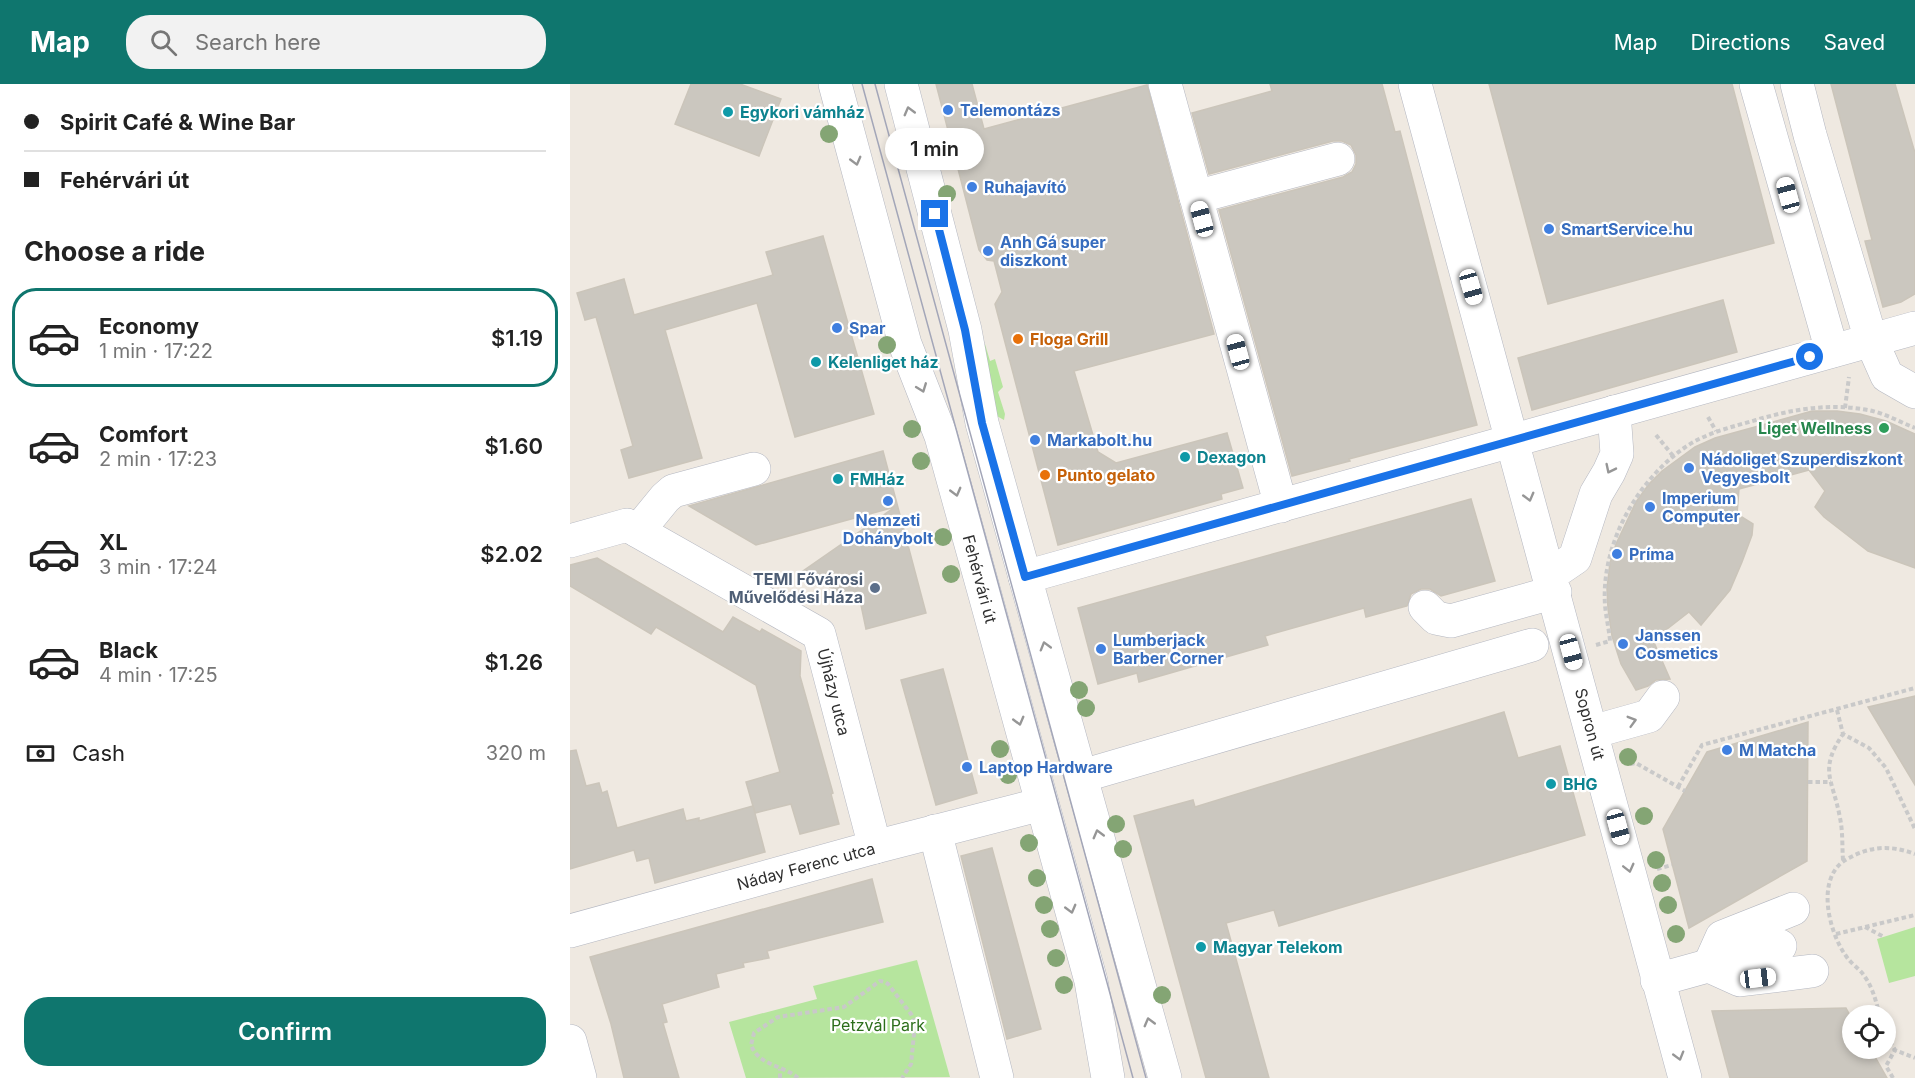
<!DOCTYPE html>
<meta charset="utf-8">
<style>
body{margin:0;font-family:Inter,sans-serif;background:#f2f2f2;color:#222;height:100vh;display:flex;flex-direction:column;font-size:22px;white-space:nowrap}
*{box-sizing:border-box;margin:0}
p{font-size:20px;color:#767676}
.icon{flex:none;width:33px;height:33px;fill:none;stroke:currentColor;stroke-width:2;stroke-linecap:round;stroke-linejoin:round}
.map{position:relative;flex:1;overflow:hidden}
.panel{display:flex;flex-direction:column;background:#fff;width:570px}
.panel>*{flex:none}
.banner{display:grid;align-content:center;height:132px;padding:0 24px;background:#fff}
.fabs{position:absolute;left:1272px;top:921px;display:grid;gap:12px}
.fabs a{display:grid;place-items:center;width:54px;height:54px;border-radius:50%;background:#fff;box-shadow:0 3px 9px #0003;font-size:30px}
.end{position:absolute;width:27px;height:27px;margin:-14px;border:8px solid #1a73e8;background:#fff;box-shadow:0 0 0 3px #fff}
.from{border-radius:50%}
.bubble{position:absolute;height:42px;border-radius:21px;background:#fff;box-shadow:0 3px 9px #0003;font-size:20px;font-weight:600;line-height:42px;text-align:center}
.car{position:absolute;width:18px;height:36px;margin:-18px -9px;border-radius:8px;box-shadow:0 0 4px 2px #0007;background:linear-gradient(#fff 24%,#345 0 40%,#fff 0 76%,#345 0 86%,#fff 0)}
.banner b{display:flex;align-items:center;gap:21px;height:57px;font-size:22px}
.banner b+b{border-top:2px solid #e0e0e0}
.banner i{width:15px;height:15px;background:#222}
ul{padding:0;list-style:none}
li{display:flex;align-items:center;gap:18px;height:99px;margin:0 12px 9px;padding:0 12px;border:3px solid transparent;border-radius:24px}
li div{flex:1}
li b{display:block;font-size:22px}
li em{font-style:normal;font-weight:600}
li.on{border-color:#0f766e}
li>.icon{width:54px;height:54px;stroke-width:1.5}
h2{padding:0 24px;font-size:27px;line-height:72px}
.pay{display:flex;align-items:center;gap:15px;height:66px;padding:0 24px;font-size:22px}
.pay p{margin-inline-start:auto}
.primary-button{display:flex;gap:12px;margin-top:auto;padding:12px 24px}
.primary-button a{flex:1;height:69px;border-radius:24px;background:#0f766e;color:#fff;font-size:24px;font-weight:600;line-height:69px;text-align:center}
header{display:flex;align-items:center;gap:36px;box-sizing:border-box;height:84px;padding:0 30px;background:#0f766e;color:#fff}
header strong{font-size:28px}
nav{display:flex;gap:33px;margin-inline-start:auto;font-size:21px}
.search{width:420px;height:54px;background:#f2f2f2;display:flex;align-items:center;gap:15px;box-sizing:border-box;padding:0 21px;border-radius:24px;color:#767676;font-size:22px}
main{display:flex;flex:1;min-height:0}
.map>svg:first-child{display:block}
.green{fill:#b6e59e}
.building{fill:#cbc7bf;stroke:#cbc5ba;stroke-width:1.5}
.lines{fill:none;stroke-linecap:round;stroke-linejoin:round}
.minor-casing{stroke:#b4b7c1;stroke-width:34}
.path{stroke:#c9c9c9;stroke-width:4;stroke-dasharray:4.5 3;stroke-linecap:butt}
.minor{stroke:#fff;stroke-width:33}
.tram{stroke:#a3a6b8;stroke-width:1.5}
.tree{fill:#84a574}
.oneway{stroke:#969696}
.route{stroke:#1a73e8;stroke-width:8}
.shop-dot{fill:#3f7fe0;stroke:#fff;stroke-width:2}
.culture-dot{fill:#0f9aa8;stroke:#fff;stroke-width:2}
.food-dot{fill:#e8710a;stroke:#fff;stroke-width:2}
.leisure-dot{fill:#2e9e5b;stroke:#fff;stroke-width:2}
.service-dot{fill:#5c6f8a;stroke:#fff;stroke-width:2}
.labels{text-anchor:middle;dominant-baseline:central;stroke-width:4.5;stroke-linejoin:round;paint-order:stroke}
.shop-label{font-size:16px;font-weight:bold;fill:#366cbe;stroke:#fff;text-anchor:start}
.culture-label{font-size:16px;font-weight:bold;fill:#0d838f;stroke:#fff;text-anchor:start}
.food-label{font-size:16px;font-weight:bold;fill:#c56008;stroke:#fff;text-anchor:start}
.leisure-label{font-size:16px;font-weight:bold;fill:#27864d;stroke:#fff;text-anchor:end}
.service-label{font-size:16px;font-weight:bold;fill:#4e5e75;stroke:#fff;text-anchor:end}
.street-label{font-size:16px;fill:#2e2e2e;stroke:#fff}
.park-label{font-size:16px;fill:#2c6e1b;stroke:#fff}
</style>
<header>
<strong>Map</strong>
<div class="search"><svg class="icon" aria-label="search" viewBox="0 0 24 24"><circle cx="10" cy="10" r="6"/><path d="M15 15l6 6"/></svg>Search here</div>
<nav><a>Map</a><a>Directions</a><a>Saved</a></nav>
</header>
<main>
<section class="panel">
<div class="banner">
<b><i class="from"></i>Spirit Café &amp; Wine Bar</b>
<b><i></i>Fehérvári út</b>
</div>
<h2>Choose a ride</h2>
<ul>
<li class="on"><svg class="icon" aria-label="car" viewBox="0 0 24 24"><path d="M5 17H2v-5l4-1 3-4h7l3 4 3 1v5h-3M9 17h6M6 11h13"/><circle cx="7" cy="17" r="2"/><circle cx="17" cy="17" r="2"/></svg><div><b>Economy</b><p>1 min · 17:22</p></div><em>$1.19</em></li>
<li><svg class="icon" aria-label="car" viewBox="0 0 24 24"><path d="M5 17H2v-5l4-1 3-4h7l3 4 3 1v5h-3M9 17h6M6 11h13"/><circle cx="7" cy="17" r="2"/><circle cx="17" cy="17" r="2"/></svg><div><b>Comfort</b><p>2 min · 17:23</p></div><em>$1.60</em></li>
<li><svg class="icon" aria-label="car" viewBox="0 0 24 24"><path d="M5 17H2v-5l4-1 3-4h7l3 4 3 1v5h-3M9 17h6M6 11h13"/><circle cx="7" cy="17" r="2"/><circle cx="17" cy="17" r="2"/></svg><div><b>XL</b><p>3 min · 17:24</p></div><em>$2.02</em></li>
<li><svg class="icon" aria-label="car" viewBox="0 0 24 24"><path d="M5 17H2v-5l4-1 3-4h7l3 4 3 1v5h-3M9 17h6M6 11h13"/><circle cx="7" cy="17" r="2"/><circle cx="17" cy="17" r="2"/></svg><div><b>Black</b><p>4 min · 17:25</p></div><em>$1.26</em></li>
</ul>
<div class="pay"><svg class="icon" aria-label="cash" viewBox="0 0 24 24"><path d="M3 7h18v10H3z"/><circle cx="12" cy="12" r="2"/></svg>Cash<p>320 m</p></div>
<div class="primary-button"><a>Confirm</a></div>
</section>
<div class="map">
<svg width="1345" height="994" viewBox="0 0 1345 994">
<rect width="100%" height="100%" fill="#efe9e1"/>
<g class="green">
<polygon points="415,260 420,277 425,275 433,303 428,308 435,330 434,336 425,331 410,261"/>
<polygon points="1345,843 1345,892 1319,899 1307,855"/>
<polygon points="347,876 380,993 176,994 159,938 247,915 243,902"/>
</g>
<g class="building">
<polygon points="121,0 170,0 211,15 189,72 105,40"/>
<polygon points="366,0 402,0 414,45 577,1 644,250 504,287 528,368 546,379 657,349 673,404 651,410 652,415 488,461 425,220 432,208 424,177 417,176 409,166"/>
<polygon points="700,0 812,0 825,48 830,47 907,341 779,375 780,377 722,392 649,126 773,93 782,88 786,80 786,71 781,61 772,57 763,57 639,90 622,29 702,7"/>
<polygon points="919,0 1162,0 1204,159 978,220"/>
<polygon points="1261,0 1325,0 1345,69 1345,210 1331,218 1313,223 1295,157 1302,156"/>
<polygon points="253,152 304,330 225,353 187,219 95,246 132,374 59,394 51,366 63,362 26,233 15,236 7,209 54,195 64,231 203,191 196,168"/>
<polygon points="1153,216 1167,268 962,326 948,274"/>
<polygon points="1242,327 1267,327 1290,330 1316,337 1345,350 1345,484 1298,467 1254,433 1245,423 1255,407 1239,386 1169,405 1167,430 1183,440 1182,451 1172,478 1160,506 1131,541 1119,528 1083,556 1100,595 1086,596 1078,602 1066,606 1051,580 1042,552 1038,525 1037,504 1040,479 1046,460 1066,418 1079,400 1092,387 1125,363 1145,354"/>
<polygon points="313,367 356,529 296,545 291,521 233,487 325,423 186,461 119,422"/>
<polygon points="901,415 925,497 871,512 860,505 851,505 841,510 837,522 796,533 794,524 695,552 698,561 569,598 567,589 528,600 508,524"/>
<polygon points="27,474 153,548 163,533 190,548 192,545 231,567 230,592 263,709 261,710 269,740 230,750 221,720 185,729 176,698 210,688 186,601 86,543 81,550 0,502 0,481"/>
<polygon points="373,585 407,709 366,721 331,596"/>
<polygon points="1345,612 1345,701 1298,623"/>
<polygon points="934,628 948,674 990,662 1015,751 709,842 704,826 656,839 699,994 636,994 564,732 623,716 625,723"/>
<polygon points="1238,638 1237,777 1119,844 1093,745 1137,668"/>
<polygon points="6,666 16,702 29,699 32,709 37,707 47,744 113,725 116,737 129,734 129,737 183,722 195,768 85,799 79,774 67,777 64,766 0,785 0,667"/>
<polygon points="422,764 471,945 437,955 391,772"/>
<polygon points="302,795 313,838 197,867 199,874 173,879 174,883 146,890 149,903 92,920 97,938 93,939 109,994 54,994 41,940 20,873"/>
<polygon points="1276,924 1282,935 1282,964 1300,964 1317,994 1160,994 1142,927"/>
</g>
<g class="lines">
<g class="minor-casing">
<g id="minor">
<polyline points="265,0 335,260 371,352 415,511 521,897 538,994"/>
<polyline points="331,0 395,246 412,339 595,994"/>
<polyline points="595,0 711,422"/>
<polyline points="845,0 1115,994"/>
<polyline points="1186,0 1262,267"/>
<polyline points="1227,0 1240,51 1301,256 1317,292 1345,308"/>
<polyline points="626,113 768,75"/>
<polyline points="68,447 95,414 103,407 184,385"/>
<polyline points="0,457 57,441 249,550 305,763"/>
<polyline points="980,491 1005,474 1026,410 1039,388 1047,370 1044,328"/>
<polyline points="455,493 1345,244"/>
<polyline points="855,523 866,534 881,537 985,508"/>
<polyline points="1022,648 1079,632 1093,613"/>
<polyline points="512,692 962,561"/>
<polyline points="365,747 427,994"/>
<polyline points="1223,825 1152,853 1139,882 1170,896 1242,887"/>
<polyline points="0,847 305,763 472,720"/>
<polyline points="1087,896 1210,862"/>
<polyline points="0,957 10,994"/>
</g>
</g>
<g class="path">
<polyline points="1275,324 1279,293"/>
<polyline points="1138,333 1146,347"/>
<polyline points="1086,351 1104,373"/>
<path d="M1026 561 1040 557C1039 545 1036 533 1035 521 1031 461 1066 398 1114 364 1135 349 1162 343 1186 336 1223 325 1260 319 1298 326 1314 329 1330 338 1345 344"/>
<polyline points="1267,626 1273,650 1299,664 1316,684 1345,745"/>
<polyline points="1060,680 1066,679 1115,707"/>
<polyline points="1238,698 1261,698"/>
<polyline points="1108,703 1132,661 1345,604"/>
<path d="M1273 776C1272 763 1273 748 1270 734 1263 695 1248 687 1273 650"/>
<polyline points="1087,785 1102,781"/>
<polyline points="1295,843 1314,853"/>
<polyline points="1266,850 1345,831"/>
<path d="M1310 932C1306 918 1303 904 1295 893 1291 886 1284 882 1279 876 1259 852 1243 791 1279 774 1301 762 1321 761 1345 770"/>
<polyline points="1316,951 1325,966 1345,974"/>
<polyline points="210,994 210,985"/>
<path d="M228 994C213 981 189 982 181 961L184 949 208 933 274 923 310 897 315 898 318 900 341 930 345 940 341 980 332 994"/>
<polyline points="1323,994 1316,982 1325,966"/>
</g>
<use href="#minor" class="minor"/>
<g class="tram">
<polyline points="292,0 563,994"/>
<polyline points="305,0 576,994"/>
</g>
</g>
<g class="tree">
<circle cx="259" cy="50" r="9"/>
<circle cx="377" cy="110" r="9"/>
<circle cx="317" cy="261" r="9"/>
<circle cx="342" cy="345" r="9"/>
<circle cx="351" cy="377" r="9"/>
<circle cx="373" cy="453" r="9"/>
<circle cx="381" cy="490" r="9"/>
<circle cx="509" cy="606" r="9"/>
<circle cx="516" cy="624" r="9"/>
<circle cx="430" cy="665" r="9"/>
<circle cx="1058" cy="673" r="9"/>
<circle cx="438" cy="691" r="9"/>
<circle cx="1074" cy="732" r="9"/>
<circle cx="546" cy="740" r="9"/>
<circle cx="459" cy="759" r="9"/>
<circle cx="553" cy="765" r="9"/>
<circle cx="1086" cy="776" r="9"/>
<circle cx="467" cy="794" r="9"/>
<circle cx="1092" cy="799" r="9"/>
<circle cx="474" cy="821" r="9"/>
<circle cx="1098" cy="821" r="9"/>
<circle cx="480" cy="845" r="9"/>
<circle cx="1106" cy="850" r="9"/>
<circle cx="486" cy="874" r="9"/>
<circle cx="494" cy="901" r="9"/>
<circle cx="592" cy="911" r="9"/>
</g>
<defs><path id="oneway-chevron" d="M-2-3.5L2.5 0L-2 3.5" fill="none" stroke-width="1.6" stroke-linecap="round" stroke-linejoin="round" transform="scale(1.5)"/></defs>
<g class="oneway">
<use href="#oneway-chevron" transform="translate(339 27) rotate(-105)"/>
<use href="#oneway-chevron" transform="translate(286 77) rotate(75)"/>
<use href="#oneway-chevron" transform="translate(352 304) rotate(69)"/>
<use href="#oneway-chevron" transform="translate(1040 385) rotate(116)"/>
<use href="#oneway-chevron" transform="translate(386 408) rotate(75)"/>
<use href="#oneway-chevron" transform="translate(959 413) rotate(75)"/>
<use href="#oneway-chevron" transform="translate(475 562) rotate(-106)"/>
<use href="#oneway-chevron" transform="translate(449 637) rotate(75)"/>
<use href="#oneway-chevron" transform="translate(1062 637) rotate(-16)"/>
<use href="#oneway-chevron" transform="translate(528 750) rotate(-105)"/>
<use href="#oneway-chevron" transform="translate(1059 784) rotate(76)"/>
<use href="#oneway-chevron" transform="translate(501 825) rotate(75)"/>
<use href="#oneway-chevron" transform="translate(579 938) rotate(-105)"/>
<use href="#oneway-chevron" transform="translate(1109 972) rotate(74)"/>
</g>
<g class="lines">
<polyline class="route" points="365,130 395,246 412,339 455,493 1240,273"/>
</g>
<g class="shop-dot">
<circle cx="378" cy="26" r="6"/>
<circle cx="402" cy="103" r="6"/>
<circle cx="979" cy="145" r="6"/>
<circle cx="418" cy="167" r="6"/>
<circle cx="267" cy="244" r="6"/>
<circle cx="465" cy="356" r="6"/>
<circle cx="1119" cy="384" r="6"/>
<circle cx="318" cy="417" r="6"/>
<circle cx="1080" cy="423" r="6"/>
<circle cx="1047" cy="470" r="6"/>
<circle cx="1053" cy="560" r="6"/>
<circle cx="531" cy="565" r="6"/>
<circle cx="1157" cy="666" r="6"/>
<circle cx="397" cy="683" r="6"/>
</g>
<g class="culture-dot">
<circle cx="158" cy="28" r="6"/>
<circle cx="246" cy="278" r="6"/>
<circle cx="615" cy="373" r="6"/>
<circle cx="268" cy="395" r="6"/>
<circle cx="981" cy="700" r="6"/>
<circle cx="631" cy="863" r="6"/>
</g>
<g class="food-dot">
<circle cx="448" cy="255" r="6"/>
<circle cx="475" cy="391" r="6"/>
</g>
<circle class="leisure-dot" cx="1314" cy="344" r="6"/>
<circle class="service-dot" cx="305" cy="504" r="6"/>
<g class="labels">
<g class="shop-label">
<text x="390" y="26">Telemontázs</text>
<text x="414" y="103">Ruhajavító</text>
<text x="991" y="145">SmartService.hu</text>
<text x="430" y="158">Anh Gá super<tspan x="430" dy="18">diszkont</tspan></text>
<text x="279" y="244">Spar</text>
<text x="477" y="356">Markabolt.hu</text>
<text x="1131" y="375">Nádoliget Szuperdiszkont<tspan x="1131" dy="18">Vegyesbolt</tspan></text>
<text x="1092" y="414">Imperium<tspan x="1092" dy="18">Computer</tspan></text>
<text x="318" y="436" text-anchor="middle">Nemzeti<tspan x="318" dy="18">Dohánybolt</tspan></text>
<text x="1059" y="470">Príma</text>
<text x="1065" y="551">Janssen<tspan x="1065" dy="18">Cosmetics</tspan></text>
<text x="543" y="556">Lumberjack<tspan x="543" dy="18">Barber Corner</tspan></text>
<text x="1169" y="666">M Matcha</text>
<text x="409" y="683">Laptop Hardware</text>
</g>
<g class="culture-label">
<text x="170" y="28">Egykori vámház</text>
<text x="258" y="278">Kelenliget ház</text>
<text x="627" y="373">Dexagon</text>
<text x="280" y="395">FMHáz</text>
<text x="993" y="700">BHG</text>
<text x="643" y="863">Magyar Telekom</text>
</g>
<g class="food-label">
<text x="460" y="255">Floga Grill</text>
<text x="487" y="391">Punto gelato</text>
</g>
<g class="leisure-label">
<text x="1302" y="344">Liget Wellness</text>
</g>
<g class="service-label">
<text x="293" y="495">TEMI Fővárosi<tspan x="293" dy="18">Művelődési Háza</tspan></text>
</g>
<g class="street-label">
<text transform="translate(410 495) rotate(75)">Fehérvári út</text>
<text transform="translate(264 608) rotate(76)">Újházy utca</text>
<text transform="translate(1020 640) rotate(75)">Sopron út</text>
<text transform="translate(236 782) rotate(-15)">Náday Ferenc utca</text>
</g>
<g class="park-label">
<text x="308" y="941">Petzvál Park</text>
</g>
</g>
</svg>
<div class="fabs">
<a><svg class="icon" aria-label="locate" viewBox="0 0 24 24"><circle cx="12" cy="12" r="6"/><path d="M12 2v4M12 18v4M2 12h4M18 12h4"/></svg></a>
</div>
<i class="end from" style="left:1240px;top:273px"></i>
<i class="end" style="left:365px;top:130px"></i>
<div class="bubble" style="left:315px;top:44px;width:99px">1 min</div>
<i class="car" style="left:1218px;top:111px;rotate:345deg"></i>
<i class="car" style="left:632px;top:135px;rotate:345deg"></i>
<i class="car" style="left:901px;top:203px;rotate:164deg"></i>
<i class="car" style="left:668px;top:268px;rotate:345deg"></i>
<i class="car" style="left:1001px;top:568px;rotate:165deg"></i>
<i class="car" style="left:1048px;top:743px;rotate:165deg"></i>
<i class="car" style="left:1188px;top:894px;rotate:83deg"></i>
</div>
</main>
